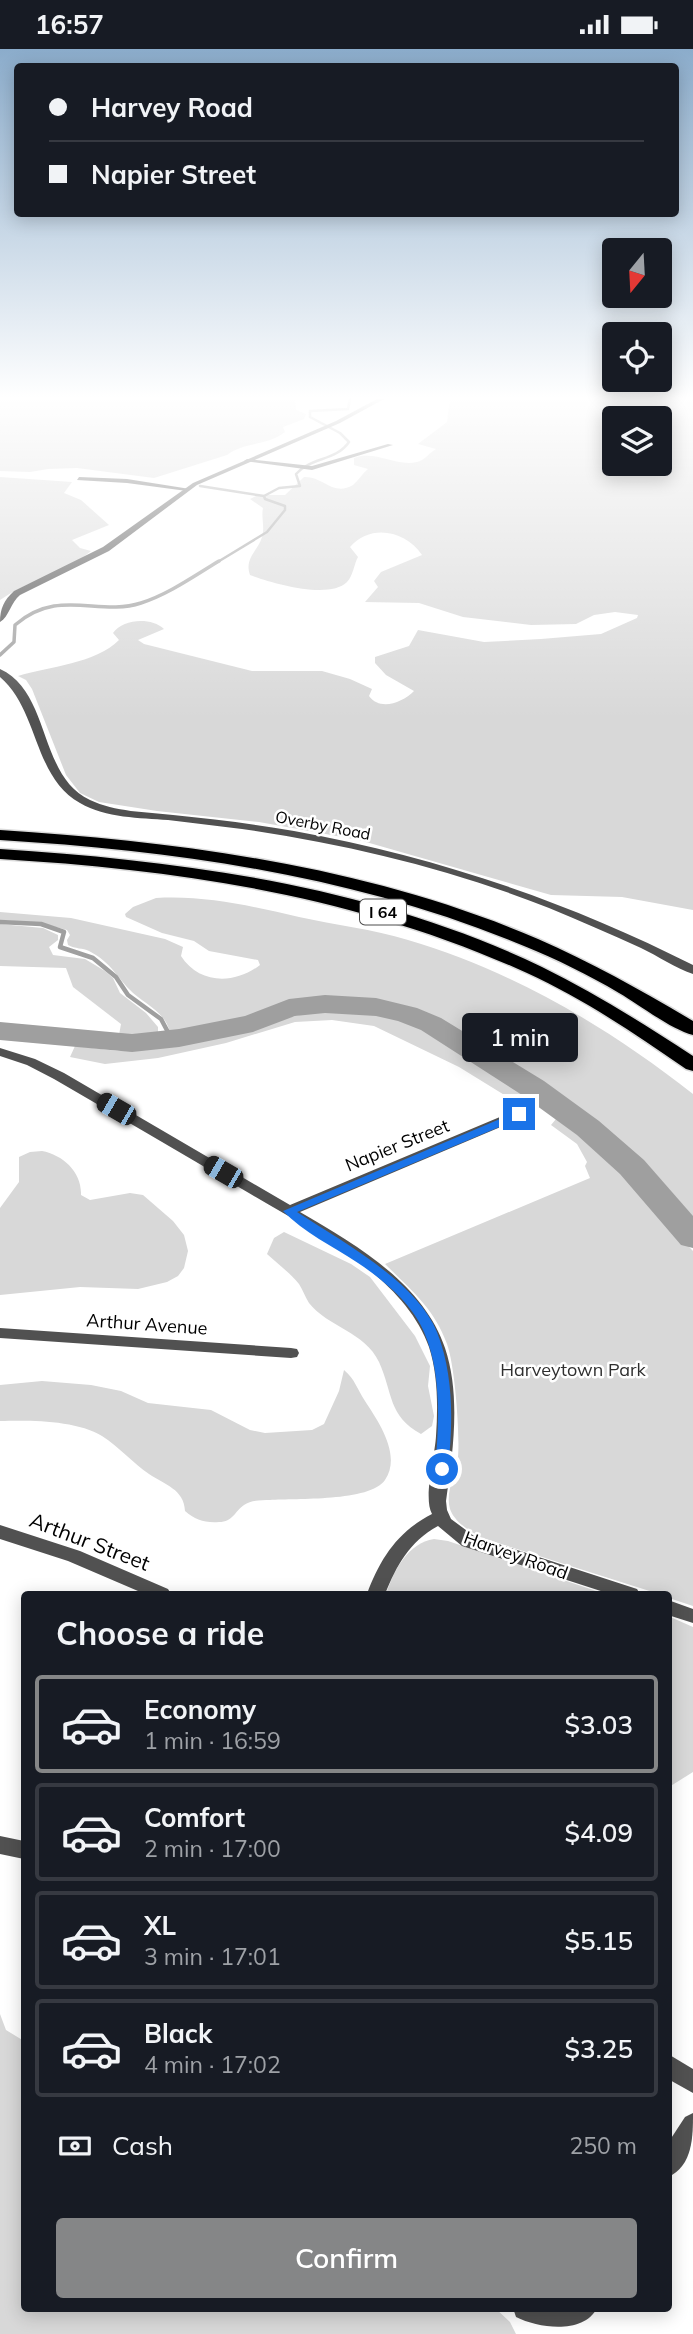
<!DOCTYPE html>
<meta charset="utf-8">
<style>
body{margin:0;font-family:Mulish,sans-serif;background:#242831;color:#f1f3f6;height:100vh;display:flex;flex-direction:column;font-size:26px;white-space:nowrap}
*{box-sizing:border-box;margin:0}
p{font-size:23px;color:#9ea1a6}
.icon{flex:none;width:38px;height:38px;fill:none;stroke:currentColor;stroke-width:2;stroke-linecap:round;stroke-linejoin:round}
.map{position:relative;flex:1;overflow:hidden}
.side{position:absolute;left:21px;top:1542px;width:651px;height:721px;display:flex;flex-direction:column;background:#171b24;border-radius:7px;box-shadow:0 4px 18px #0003}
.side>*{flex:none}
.top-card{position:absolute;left:14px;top:14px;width:665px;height:154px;border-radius:7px;box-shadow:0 4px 18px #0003;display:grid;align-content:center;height:154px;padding:0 35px;background:#171b24}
.needle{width:46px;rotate:198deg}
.tools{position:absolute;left:602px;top:189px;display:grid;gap:14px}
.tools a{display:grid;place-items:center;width:70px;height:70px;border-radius:7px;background:#171b24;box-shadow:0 4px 18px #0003;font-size:35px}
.end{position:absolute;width:32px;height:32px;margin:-16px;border:9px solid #1a73e8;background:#fff;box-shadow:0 0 0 4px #fff}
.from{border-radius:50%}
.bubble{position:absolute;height:49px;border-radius:7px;background:#171b24;box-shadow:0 4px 18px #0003;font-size:23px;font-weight:600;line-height:49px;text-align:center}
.car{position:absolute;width:21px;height:42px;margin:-21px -10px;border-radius:9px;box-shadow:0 0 5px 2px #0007;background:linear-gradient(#222 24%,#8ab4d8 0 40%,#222 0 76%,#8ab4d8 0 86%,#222 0)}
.top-card b{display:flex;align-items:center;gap:24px;height:66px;font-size:26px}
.top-card b+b{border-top:2px solid #363941}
.top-card i{width:18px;height:18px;background:#f1f3f6}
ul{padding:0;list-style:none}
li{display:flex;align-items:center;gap:21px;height:98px;margin:0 14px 10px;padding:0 21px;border:4px solid #363941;border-radius:7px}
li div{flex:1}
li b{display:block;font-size:26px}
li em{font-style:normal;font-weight:600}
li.current{border-color:#858687}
li>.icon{width:63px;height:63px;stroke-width:1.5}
h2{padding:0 35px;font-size:32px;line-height:84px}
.pay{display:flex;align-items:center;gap:18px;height:77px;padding:0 35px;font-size:26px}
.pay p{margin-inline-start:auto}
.cta{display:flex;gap:14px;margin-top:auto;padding:14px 35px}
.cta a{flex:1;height:80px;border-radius:7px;background:#858687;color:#fff;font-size:28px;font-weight:600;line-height:80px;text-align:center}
.status{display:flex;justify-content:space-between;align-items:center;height:49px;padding:0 35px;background:#171b24;direction:ltr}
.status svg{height:19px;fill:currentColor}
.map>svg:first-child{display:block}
.green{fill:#d8d8d8;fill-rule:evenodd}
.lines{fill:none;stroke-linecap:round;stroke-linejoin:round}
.stream-far3{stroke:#9f9f9f;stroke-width:2.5}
.stream-far2{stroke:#9f9f9f;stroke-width:3.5}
.stream-far1{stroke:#9f9f9f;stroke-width:4.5}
.stream{stroke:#9f9f9f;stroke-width:5}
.river{fill:#9f9f9f;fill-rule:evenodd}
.motorway-casing{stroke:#dbdbdb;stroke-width:3}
.minor{fill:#515151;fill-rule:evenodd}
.tertiary{fill:#515151;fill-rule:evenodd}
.motorway{fill:#000;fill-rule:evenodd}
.route{fill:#1a73e8}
.labels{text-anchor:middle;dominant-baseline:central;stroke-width:5;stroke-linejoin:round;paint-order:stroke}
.far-street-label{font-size:16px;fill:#000;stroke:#fff}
.shield{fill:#fff;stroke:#4c4c4c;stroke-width:2}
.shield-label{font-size:16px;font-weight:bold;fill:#000}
.street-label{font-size:18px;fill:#000;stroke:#fff}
.park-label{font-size:18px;fill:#2f2f2f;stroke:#fff}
.near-street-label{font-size:21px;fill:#000;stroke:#fff}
</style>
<div class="status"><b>16:57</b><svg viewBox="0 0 49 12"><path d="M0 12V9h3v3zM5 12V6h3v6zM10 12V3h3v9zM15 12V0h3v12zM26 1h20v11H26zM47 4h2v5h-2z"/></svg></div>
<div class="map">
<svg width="693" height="2285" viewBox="0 0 693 2285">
<rect width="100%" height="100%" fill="#fff"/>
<g class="green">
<path d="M0 350H295L296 361 306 365 304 370 283 378 285 383C267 397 244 393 227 406L154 429 77 419 48 420 30 423 0 422Z"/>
<path d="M450 350H693V861L622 848 551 846 359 791 259 773 157 762 99 753 80 744 66 726 32 640 26 631 18 627C48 618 97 614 119 591L113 584C123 570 151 568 164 580L138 591 144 595 252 622H322L350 630 372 640 369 647C380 662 402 654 414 642L386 626 375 614V608L409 597 418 581 484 593 541 590 601 585 637 569 638 566 615 563 594 566 576 575 531 576 463 568 419 554 365 553 378 538 374 532 381 523 422 506C406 482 371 474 350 498L358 508C354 515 353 527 347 533 329 551 271 534 250 526 244 509 258 502 262 488 265 478 261 468 263 459L250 450 258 446H285L304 428C323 427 333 448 353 436 358 432 362 425 368 420L354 416V409C376 401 395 418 417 413 424 412 429 404 436 400L418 395 447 373ZM614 369H660V415H614Z"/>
<path d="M0 428 72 433 64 444 81 451 109 476 72 491 80 499 91 502C65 524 29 531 0 551Z"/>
<path d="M156 849C204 846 252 857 299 868 335 876 373 880 408 891 513 922 608 978 693 1045V1180L627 1108 567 1057 487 1008 438 974 404 961 377 955 315 952 266 963 215 982 170 984C166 962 143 955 129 940 116 926 109 912 89 902 83 899 75 900 68 896L67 891 70 886 67 881 40 874 0 871V863L71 869 165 890 183 898 181 907C199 935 234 936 260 916L258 911 209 902 194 892 162 884 126 868 125 865 133 858Z"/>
<polygon points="0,875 43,879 58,886 58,891 49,898 53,906 85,910 105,922 113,929 120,944 146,964 158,978 158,987 134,991 119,986 121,975 73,938 66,919 0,917"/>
<polygon points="325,960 382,964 411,970 526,1045 527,1052 521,1054 506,1047 459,1018 374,977 332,971 295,973 226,994 158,1009 105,1015 70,1008 75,997 118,1002 157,999 251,981 270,973"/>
<path d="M556 1070 563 1071 609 1108 639 1146 693 1202V1557L669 1549 668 1545H659L482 1489C470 1482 455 1474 450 1460 445 1443 456 1424 458 1408 460 1384 455 1317 447 1295 434 1259 411 1241 385 1215L590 1129 585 1117 587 1113 577 1095 551 1076Z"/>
<path d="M42 1102C63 1106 82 1123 81 1146L90 1151 130 1144 143 1146 173 1172 184 1186 188 1202 184 1219 178 1227 167 1233 138 1240 80 1238 0 1246V1159L19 1133V1108L30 1103Z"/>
<path d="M284 1183 351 1215 370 1228 415 1287 430 1317 428 1337 434 1367 432 1377 421 1385C388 1367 393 1344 379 1313 365 1283 328 1278 309 1254 305 1248 303 1241 299 1235 290 1224 278 1215 267 1205L274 1189Z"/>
<path d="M344 1321C355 1330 357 1340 365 1352 378 1372 402 1406 385 1431 370 1453 296 1449 270 1451 262 1451 251 1451 244 1456 235 1462 233 1473 219 1473 205 1474 195 1471 185 1462 184 1440 165 1436 149 1425 133 1414 119 1398 102 1387 77 1371 29 1371 0 1372V1336L42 1332 91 1336 121 1342 148 1354 211 1361 250 1381 265 1384 312 1381 324 1375 339 1342Z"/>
<path d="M434 1490 448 1492 605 1545H386C394 1521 408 1494 434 1490Z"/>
<polygon points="668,1567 693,1578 693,1723 669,1738"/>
<polygon points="0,1965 6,1981 24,1992 24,2259 495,2259 510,2273 516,2285 0,2285"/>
</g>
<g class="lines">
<g class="stream-far3">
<polyline points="200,437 264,447"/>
<path d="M216 514 267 483 285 461V457L265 450 264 447 279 439 300 437 296 425C311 408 336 412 349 393L340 384 310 368V362L348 360 350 350"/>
</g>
<path class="stream-far2" d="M0 606 14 593 15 576C59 538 98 568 141 554 169 545 194 527 219 512"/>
<polyline class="stream-far1" points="0,873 41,875 64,883 60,898 93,909 116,928 128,946 161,970 169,985"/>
<polyline class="stream" points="168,984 172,990"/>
<polygon class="river" points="325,946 376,949 417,959 441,969 544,1032 599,1072 644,1111 693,1167 693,1199 681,1196 620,1125 577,1086 522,1046 421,981 398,972 376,967 325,964 295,967 253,983 179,998 132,1003 0,991 0,973 132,985 179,980 245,967 289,950"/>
<g class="motorway-casing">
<g id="motorway">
<path d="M0 781C183 793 368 817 538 890 592 914 643 942 693 972V986C670 980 640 956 619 944 589 926 556 910 524 897 356 827 180 802 0 791Z"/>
<path d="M0 800C185 812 374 837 542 918 595 944 644 975 693 1007V1022L686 1020C635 985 584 950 527 924 357 847 184 821 0 810Z"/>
</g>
</g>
<g class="minor">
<polygon points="388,395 393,396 312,421 244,412 247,410 312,417"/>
<polygon points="79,428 127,430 190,440 187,442 127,434 77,431"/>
<path d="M0 620C51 643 38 727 90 751 115 763 146 763 173 766 214 770 254 775 294 782 433 807 567 852 693 916V925C675 919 658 907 641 899 611 885 580 872 549 859 451 820 346 795 242 780 217 777 193 774 168 771 140 769 106 769 80 754 33 728 39 661 0 628Z"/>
<path d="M0 999 35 1010 64 1024 290 1156 514 1062H524L526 1065 524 1068 300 1163C355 1195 423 1234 445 1299 461 1347 453 1403 446 1452L447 1461 451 1470 474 1487 637 1540 640 1545H610L462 1497 438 1477C409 1493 397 1516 385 1545H367C380 1510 397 1483 432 1465 423 1449 435 1407 436 1387 438 1358 438 1326 429 1298 403 1224 305 1178 242 1140 180 1103 117 1067 54 1030L27 1016 0 1007Z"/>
<polygon points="0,1279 291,1299 297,1300 299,1304 297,1308 291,1309 0,1289"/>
<polygon points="0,1476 80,1502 168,1540 171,1545 145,1545 68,1512 0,1490"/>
<polygon points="668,1551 693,1560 693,1574 668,1566"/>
<polygon points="0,1787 24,1792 24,1810 0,1805"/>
<polygon points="668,2005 693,2020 693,2044 668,2030"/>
<path d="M693 2064C693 2087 693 2117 668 2128V2094L685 2068Z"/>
<path d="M513 2259H597C584 2285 540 2280 516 2268Z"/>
</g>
<path class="tertiary" d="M377 350H384L340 374 197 436 109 502 20 546C11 553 9 568 0 573 0 560 4 551 14 542L103 498 193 434 336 372Z"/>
<use href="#motorway" class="motorway"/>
</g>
<linearGradient id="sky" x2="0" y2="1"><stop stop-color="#8baccb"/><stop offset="0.52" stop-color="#fff"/><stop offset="1" stop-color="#fff" stop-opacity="0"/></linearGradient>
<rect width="693" height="670" fill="url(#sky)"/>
<path class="route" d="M519 1062 524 1065 523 1068 297 1163C341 1192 417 1233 437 1283 454 1326 453 1375 448 1420L442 1425 435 1420C439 1377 442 1324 424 1283 412 1254 383 1231 358 1214 334 1198 303 1183 283 1162Z"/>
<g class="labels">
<g class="far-street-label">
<text transform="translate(323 776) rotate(11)">Overby Road</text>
</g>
<rect class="shield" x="360" y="850.5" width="46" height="25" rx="5"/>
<g class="shield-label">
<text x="383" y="863">I 64</text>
</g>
<g class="street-label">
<text transform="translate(397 1096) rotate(-22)">Napier Street</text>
<text transform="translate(147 1275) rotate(4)">Arthur Avenue</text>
<text transform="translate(516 1506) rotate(20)">Harvey Road</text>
</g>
<g class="park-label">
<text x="573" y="1320">Harveytown Park</text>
</g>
<g class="near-street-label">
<text transform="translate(90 1492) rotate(21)">Arthur Street</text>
</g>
</g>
</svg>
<div class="tools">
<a><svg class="needle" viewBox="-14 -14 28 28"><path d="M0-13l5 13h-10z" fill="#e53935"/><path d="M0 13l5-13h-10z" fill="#9ea1a6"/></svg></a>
<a><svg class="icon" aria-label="locate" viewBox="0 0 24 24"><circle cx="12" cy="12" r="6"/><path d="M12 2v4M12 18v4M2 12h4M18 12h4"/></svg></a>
<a><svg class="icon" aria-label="layers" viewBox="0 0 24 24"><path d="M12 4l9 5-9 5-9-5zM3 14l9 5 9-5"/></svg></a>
</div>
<i class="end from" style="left:442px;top:1420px"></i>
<i class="end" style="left:519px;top:1065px"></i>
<div class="bubble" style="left:462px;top:964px;width:116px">1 min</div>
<i class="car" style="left:116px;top:1060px;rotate:300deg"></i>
<i class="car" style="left:223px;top:1123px;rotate:300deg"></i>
<div class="top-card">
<b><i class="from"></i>Harvey Road</b>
<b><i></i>Napier Street</b>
</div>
<section class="side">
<h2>Choose a ride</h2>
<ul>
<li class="current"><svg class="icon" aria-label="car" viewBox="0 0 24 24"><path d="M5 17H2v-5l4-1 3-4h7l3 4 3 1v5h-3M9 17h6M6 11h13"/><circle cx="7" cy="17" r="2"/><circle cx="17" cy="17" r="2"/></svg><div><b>Economy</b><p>1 min · 16:59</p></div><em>$3.03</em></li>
<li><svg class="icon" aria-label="car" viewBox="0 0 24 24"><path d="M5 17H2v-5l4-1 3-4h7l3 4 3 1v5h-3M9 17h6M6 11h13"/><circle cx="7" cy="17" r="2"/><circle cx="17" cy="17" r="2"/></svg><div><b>Comfort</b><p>2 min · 17:00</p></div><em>$4.09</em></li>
<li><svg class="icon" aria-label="car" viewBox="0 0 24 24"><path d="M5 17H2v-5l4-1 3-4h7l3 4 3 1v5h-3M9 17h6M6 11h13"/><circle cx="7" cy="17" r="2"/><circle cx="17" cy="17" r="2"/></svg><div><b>XL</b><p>3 min · 17:01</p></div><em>$5.15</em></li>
<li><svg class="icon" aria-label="car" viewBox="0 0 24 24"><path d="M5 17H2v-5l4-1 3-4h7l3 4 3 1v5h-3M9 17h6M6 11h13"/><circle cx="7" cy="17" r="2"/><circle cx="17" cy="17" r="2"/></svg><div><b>Black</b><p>4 min · 17:02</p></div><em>$3.25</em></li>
</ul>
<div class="pay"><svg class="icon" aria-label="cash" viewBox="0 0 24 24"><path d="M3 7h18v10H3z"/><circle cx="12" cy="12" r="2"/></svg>Cash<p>250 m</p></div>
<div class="cta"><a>Confirm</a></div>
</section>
</div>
